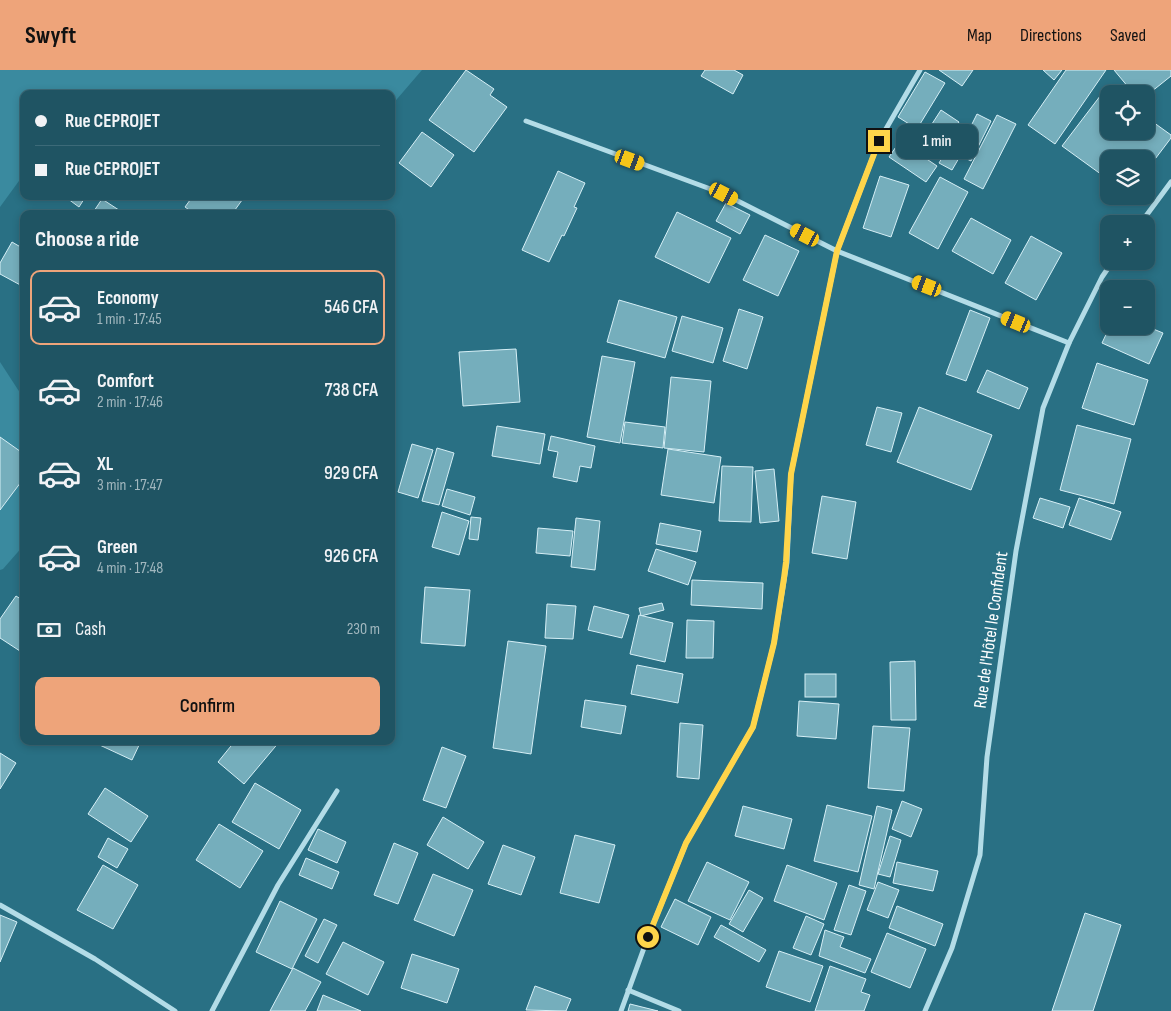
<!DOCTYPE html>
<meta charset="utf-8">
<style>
body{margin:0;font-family:"Sofia Sans Condensed",sans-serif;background:#275a69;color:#f1f3f6;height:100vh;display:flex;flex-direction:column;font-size:19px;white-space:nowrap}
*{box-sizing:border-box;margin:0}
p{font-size:16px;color:#a1b7be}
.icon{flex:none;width:28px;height:28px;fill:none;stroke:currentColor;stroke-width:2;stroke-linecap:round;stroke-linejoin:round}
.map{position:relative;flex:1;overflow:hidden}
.side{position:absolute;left:20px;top:140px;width:375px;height:535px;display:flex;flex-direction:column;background:#1f5463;border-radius:10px;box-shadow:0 2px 8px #0003,0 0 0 1px #3c6a78}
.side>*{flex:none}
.banner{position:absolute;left:20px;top:20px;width:375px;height:110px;border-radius:10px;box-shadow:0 2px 8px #0003,0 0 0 1px #3c6a78;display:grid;align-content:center;height:110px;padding:0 15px;background:#1f5463}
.controls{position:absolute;left:1100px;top:15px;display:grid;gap:10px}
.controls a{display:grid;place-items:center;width:55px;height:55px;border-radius:10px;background:#1f5463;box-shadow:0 2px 8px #0003,0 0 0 1px #3c6a78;font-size:25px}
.end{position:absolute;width:22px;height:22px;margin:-11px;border:6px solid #ffd54a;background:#111;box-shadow:0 0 0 2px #111}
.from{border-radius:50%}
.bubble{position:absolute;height:35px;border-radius:10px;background:#1f5463;box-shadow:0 2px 8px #0003,0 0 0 1px #3c6a78;font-size:16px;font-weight:600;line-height:35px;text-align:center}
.car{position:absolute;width:15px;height:30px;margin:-15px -8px;border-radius:6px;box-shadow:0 0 4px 1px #0007;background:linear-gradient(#f5c518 24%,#345 0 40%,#f5c518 0 76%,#345 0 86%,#f5c518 0)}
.banner b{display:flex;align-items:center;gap:18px;height:48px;font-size:19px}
.banner b+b{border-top:1px solid #3c6a78}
.banner i{width:12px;height:12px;background:#f1f3f6}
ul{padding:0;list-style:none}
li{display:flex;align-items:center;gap:15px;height:75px;margin:0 10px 8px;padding:0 5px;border:2px solid transparent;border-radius:10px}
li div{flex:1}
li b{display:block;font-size:19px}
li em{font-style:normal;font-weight:600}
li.active{border-color:#eea47a}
li>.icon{width:45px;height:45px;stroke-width:1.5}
h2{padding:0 15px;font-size:22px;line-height:60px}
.pay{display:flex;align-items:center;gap:12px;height:55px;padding:0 15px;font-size:19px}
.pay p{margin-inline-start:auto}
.cta{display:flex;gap:10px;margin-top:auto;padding:10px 15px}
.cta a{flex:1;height:58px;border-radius:10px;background:#eea47a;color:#111;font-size:20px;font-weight:600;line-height:58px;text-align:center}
header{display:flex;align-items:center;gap:30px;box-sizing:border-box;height:70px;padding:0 25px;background:#eea47a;color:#111}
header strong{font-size:24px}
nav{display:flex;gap:28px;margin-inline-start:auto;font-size:18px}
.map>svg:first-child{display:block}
.green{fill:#3a8a9f}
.building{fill:#75aebc;stroke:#d6eff6}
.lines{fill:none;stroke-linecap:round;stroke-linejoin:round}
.minor{stroke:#b3dce7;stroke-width:5}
.route{stroke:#ffd54a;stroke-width:6}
.labels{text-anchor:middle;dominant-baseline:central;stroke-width:5;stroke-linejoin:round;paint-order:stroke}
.street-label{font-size:18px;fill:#fff;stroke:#297084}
</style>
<header>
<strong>Swyft</strong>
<nav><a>Map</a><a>Directions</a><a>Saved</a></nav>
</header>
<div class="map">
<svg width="1171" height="941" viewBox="0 0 1171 941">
<rect width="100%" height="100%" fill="#297084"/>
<g class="green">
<polygon points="0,0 422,0 391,36 391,24 24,24 24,104 0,137"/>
<polygon points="0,292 24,329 24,475 3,499 0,500"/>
</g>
<g class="building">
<polygon points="466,0 494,19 490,25 507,37 474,82 429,50"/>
<polygon points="705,0 734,0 743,5 733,24 701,6"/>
<polygon points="939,0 973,0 962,16"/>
<polygon points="1043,0 1062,0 1054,10"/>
<polygon points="1066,0 1106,0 1055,74 1028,55"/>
<polygon points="1114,0 1171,0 1171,6 1146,26 1146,24 1134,24"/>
<polygon points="925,2 945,13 917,59 898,47"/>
<polygon points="1107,17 1115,24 1109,24 1109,61 1146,61 1146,47 1171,65 1171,68 1146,101 1146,89 1109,89 1109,110 1062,76"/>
<polygon points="941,40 959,52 935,88 917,77"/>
<polygon points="977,44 991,51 971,91 957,84"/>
<polygon points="997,45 1016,54 983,119 964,109"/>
<polygon points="422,62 454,85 431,117 399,93"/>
<polygon points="900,71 937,96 926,112 889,87"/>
<polygon points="946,81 959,88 952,100 939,93"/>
<polygon points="558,101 585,113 574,137 577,138 564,166 562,165 549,192 522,180"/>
<polygon points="880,106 909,115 891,167 863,158"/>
<polygon points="940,107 968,122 938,179 909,163"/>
<polygon points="64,126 86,126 79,137"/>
<polygon points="193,126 245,126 232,144 195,144 185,137"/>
<polygon points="102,129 125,144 92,144"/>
<polygon points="726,133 750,145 740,164 716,151"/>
<polygon points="677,142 731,168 709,213 655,187"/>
<polygon points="971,148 1011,170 993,204 952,181"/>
<polygon points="765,165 799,181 778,226 743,210"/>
<polygon points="1031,166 1062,183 1036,230 1005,213"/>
<polygon points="12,172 24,179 24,217 0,204 0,193"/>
<polygon points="619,230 677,247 665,288 607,272"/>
<polygon points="739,239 763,247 747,299 723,291"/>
<polygon points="970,240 990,248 966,311 946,304"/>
<polygon points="682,246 723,258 713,293 672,281"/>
<polygon points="1110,256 1146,256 1163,263 1149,294 1102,273"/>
<polygon points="516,279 520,332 463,336 459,282"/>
<polygon points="602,286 635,292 620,373 587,367"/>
<polygon points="1097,293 1148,310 1134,355 1082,338"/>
<polygon points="987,300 1028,318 1019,339 977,322"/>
<polygon points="671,307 711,311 704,382 664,378"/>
<polygon points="877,337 902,343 891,382 866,375"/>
<polygon points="919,337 992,365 971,420 897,392"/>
<polygon points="625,352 665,357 663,378 622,373"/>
<polygon points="1077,355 1131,369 1114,434 1060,420"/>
<polygon points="497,356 545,364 540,394 492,386"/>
<polygon points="551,366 595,376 591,398 580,396 577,412 553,407 558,382 548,380"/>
<polygon points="0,367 24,384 24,408 0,440"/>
<polygon points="412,374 433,380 418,428 398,422"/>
<polygon points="437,378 454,383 439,435 422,431"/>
<polygon points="668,379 721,387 714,433 661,425"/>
<polygon points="722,396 753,397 751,452 719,451"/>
<polygon points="774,399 779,451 760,453 755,401"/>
<polygon points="447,419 475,427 470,445 442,436"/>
<polygon points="822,426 856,432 847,489 812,483"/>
<polygon points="1040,428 1070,437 1063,458 1033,448"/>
<polygon points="1079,428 1121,442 1111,470 1069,455"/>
<polygon points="442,442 469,451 459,485 432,477"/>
<polygon points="471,447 481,448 478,470 469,469"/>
<polygon points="576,448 600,451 595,500 571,497"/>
<polygon points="660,453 701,461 697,482 656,474"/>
<polygon points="538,458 573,461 570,486 536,483"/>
<polygon points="656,479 696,492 688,515 648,501"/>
<polygon points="692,510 763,513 762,539 691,535"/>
<polygon points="425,517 470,520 465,576 421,573"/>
<polygon points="16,526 24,531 23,583 0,568 0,549"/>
<polygon points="662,533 664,540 641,546 639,538"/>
<polygon points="547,534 576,536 573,569 545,568"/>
<polygon points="594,536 629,545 622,568 588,560"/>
<polygon points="639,545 673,553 665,592 630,584"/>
<polygon points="687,550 714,551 713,588 686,588"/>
<polygon points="508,571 546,576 531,684 493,678"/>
<polygon points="915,591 916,650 891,650 890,592"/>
<polygon points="637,595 683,604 678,633 631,624"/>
<rect x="805" y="604" width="31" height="23"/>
<polygon points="585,630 626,636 621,664 581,657"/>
<polygon points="799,631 839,634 836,669 797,666"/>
<polygon points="680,653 703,655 699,709 677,707"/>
<polygon points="873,656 910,658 904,721 868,718"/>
<polygon points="91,671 141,671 132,690"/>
<polygon points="235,671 280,671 244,714 218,692"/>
<polygon points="442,677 466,686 446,738 423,730"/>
<polygon points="0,683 16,693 0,719"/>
<polygon points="255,713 301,740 279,779 232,752"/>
<polygon points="105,718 148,746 131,772 88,744"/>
<polygon points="902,731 922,739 911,767 892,759"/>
<polygon points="827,735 872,746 858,802 814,791"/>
<polygon points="743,736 792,749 784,779 735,766"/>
<polygon points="877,736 892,740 874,819 859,815"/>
<polygon points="443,747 484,772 468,799 427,775"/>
<polygon points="219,754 263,781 240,818 196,790"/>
<polygon points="318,759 346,772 337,793 308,780"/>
<polygon points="575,765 615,775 599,833 560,823"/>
<polygon points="890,766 901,770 890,807 878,804"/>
<polygon points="108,768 128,779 117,798 98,787"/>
<polygon points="394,773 418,783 398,834 374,825"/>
<polygon points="503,775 535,787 521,825 488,814"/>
<polygon points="306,788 339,802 332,819 299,805"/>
<polygon points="707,792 749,812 730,850 688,831"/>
<polygon points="897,792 938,801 933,821 893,813"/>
<polygon points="103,795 138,815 113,859 77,840"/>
<polygon points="787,795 837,813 824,850 774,831"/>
<polygon points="433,804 473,820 454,866 414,850"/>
<polygon points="878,812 899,820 888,848 867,840"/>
<polygon points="849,815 866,821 851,865 834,860"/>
<polygon points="749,820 763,828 743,862 729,854"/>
<polygon points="675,829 711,847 698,875 661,857"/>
<polygon points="280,831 317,849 292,899 256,882"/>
<polygon points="897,836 943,854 935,876 889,858"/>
<polygon points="1085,843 1121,855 1093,941 1052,941"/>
<polygon points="0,845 17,852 0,892"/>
<polygon points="806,846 824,854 811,885 793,878"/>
<polygon points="324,849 337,855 318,893 305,886"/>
<polygon points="721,855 766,880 759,892 714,867"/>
<polygon points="825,860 844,867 840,877 871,889 865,903 819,886"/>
<polygon points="887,863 926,879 910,918 871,902"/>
<polygon points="343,872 384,892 368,925 326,904"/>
<polygon points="779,881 823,896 810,932 766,917"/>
<polygon points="412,884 459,899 447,933 401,918"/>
<polygon points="830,896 866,909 861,922 870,925 864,941 815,941"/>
<polygon points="293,898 321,912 305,941 270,941"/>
<polygon points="535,916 571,929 566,941 526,940"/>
<polygon points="323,925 361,941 317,941"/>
<polygon points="630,934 658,941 628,941"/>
</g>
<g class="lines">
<g class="minor">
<polyline points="526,51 724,124 837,181 1069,273"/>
<polyline points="1140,154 1171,112"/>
<polyline points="0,835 95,889 175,941"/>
<polyline points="628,920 679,941"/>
<polyline points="212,941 278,815 337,721"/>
<polyline points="621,941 648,867 686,773 753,657 774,573 787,492 791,404 837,181 879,71 920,0"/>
<polyline points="925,941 952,878 980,785 987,687 1016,481 1043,338 1069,273 1102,207 1113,191"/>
</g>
</g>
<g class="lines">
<polyline class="route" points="648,867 686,773 753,657 774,573 784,508 786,492 791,404 837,181 879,71"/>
</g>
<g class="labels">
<g class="street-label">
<text transform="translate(991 560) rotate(-82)">Rue de l'Hôtel le Confident</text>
</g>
</g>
</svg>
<div class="controls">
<a><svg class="icon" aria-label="locate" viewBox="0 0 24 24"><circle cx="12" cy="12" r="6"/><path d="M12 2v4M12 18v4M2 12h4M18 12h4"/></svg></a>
<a><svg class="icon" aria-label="layers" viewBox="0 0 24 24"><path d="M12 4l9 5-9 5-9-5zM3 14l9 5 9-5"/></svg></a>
<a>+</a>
<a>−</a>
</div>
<i class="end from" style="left:648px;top:867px"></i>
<i class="end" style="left:879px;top:71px"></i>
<div class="bubble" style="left:896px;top:54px;width:82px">1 min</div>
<i class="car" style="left:630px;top:90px;rotate:110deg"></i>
<i class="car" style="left:724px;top:124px;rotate:117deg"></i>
<i class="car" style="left:805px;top:165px;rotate:297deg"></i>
<i class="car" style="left:927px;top:216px;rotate:291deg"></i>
<i class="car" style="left:1016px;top:252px;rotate:292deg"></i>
<div class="banner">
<b><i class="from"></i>Rue CEPROJET</b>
<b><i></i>Rue CEPROJET</b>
</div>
<section class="side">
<h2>Choose a ride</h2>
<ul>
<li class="active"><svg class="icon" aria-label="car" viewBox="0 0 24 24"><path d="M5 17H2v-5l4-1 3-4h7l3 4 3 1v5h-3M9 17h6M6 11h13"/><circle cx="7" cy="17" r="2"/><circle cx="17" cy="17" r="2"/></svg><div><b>Economy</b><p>1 min · 17:45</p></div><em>546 CFA</em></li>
<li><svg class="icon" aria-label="car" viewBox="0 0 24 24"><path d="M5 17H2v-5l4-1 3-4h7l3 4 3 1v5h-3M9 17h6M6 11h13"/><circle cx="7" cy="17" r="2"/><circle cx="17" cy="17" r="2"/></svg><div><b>Comfort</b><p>2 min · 17:46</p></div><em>738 CFA</em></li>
<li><svg class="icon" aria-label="car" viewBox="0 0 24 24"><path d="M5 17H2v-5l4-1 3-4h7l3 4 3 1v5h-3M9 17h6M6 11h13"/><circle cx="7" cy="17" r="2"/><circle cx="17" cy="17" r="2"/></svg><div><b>XL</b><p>3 min · 17:47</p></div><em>929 CFA</em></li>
<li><svg class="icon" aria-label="car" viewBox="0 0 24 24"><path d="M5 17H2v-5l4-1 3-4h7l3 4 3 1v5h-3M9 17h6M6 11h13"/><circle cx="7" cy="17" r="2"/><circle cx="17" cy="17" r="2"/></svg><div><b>Green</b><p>4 min · 17:48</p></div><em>926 CFA</em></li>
</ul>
<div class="pay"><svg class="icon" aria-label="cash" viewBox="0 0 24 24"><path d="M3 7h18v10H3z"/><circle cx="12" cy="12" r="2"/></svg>Cash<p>230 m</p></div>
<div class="cta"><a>Confirm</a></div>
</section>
</div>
